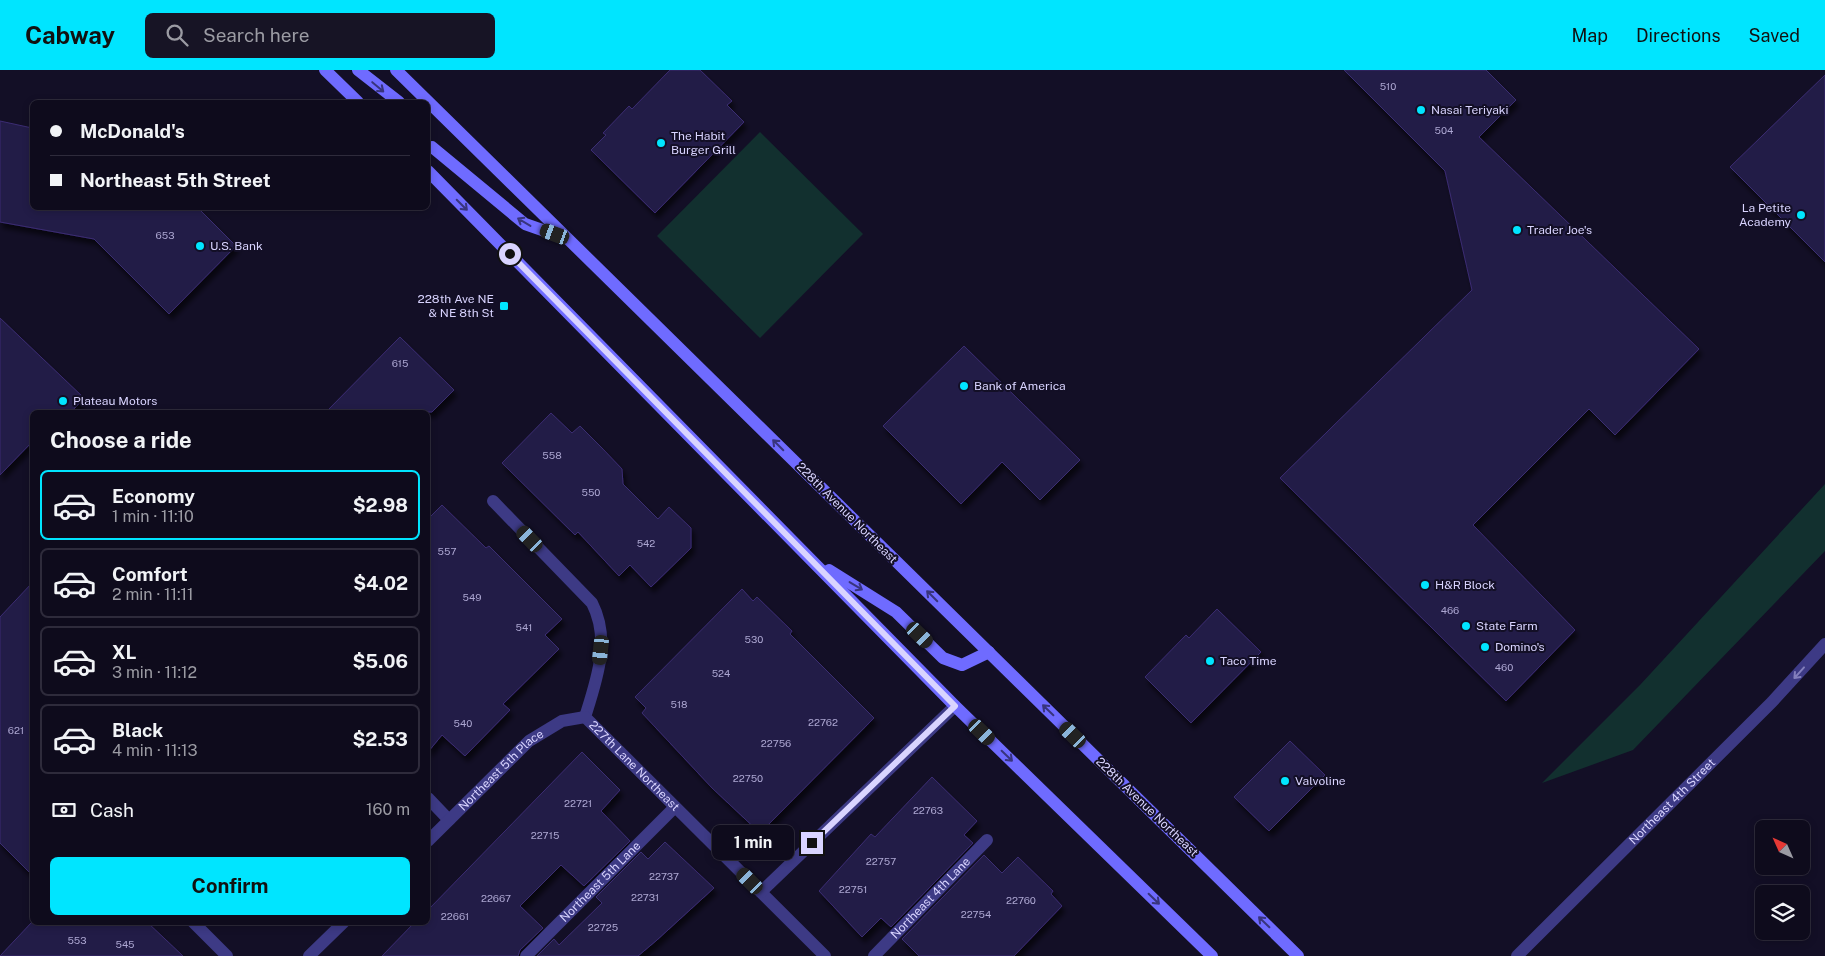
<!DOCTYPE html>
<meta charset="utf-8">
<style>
body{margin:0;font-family:"Public Sans",sans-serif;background:#171425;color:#f1f3f6;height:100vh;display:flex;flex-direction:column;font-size:19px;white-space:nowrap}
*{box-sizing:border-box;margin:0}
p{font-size:16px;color:#9b9ba3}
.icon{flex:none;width:28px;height:28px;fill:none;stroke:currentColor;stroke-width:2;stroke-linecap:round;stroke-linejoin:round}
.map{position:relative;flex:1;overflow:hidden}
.side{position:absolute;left:30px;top:340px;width:400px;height:515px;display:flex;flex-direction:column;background:#0e0b1c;border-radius:8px;box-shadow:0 2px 8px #0003,0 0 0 1px #2e2b3b}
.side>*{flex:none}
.hud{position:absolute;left:30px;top:30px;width:400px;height:110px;border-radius:8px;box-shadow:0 2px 8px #0003,0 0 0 1px #2e2b3b;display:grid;align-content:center;height:110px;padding:0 20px;background:#0e0b1c}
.needle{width:32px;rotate:315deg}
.controls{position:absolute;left:1755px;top:750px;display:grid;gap:10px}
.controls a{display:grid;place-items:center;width:55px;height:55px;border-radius:8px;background:#0e0b1c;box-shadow:0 2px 8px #0003,0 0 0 1px #2e2b3b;font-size:25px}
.end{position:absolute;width:22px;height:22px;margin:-11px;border:6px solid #d9d4ff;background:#111;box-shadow:0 0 0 2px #111}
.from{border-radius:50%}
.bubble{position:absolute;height:35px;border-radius:8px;background:#0e0b1c;box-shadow:0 2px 8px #0003,0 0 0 1px #2e2b3b;font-size:16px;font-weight:700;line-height:35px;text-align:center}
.car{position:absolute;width:15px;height:30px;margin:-15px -8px;border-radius:6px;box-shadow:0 0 4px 1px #0007;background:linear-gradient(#222 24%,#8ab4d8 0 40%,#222 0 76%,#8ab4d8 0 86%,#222 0)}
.hud b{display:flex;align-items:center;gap:18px;height:48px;font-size:19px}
.hud b+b{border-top:1px solid #2e2b3b}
.hud i{width:12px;height:12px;background:#f1f3f6}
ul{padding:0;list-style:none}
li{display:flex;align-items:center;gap:15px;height:70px;margin:0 10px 8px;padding:0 10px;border:2px solid #2e2b3b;border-radius:8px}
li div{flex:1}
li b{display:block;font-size:19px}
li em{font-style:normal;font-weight:700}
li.on{border-color:#00e5ff}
li>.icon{width:45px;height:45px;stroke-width:1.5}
h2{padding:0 20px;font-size:22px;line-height:60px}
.pay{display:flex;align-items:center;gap:12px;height:55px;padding:0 20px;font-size:19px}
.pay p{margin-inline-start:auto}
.primary-button{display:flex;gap:10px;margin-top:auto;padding:10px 20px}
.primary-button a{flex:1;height:58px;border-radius:8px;background:#00e5ff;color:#111;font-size:20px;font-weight:700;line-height:58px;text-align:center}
header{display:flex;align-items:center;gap:30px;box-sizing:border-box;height:70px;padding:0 25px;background:#00e5ff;color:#111}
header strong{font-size:24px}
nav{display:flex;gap:28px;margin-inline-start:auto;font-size:18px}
.search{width:350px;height:45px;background:#171425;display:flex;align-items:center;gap:12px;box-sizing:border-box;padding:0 18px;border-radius:8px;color:#9b9ba3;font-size:19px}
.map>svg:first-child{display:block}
.green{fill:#12302f}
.building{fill:#241b47;stroke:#3b2d73;filter:url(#shadow)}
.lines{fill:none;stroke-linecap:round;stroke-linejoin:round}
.street{stroke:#3d3a85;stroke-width:12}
.secondary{stroke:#6f6bff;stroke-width:12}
.oneway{stroke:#38347d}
.oneway2{stroke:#837fbc}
.route{stroke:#d9d4ff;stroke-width:6}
.poi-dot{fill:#00e5ff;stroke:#130f26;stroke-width:2}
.labels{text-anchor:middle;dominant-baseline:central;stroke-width:4;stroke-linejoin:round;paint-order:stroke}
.number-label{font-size:10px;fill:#aca6d1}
.poi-label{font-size:12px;fill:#d9d4ff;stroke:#130f26;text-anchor:start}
.street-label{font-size:12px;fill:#d9d4ff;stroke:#130f26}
</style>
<header>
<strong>Cabway</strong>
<div class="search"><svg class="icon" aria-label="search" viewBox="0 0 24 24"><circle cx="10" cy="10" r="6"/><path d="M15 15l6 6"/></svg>Search here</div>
<nav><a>Map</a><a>Directions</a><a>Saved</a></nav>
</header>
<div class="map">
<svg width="1825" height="886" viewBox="0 0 1825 886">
<defs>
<filter id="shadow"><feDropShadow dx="3" dy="5.5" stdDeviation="2.5" flood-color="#0009"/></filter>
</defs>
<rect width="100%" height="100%" fill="#130f26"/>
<g class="green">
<polygon points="760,62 863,164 760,268 657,166"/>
<polygon points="1825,414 1825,481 1633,680 1542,713 1640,615"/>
</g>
<g class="building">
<polygon points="670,0 700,0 732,31 727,35 744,52 655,143 591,80 606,65 603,63 629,36 632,39"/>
<polygon points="1344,0 1486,0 1516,30 1479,67 1699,279 1615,365 1589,339 1473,455 1575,560 1506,631 1280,408 1472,220 1445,101"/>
<polygon points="1825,5 1825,192 1730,97"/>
<polygon points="0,51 32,58 32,138 198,138 236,176 169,244 94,169 0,152"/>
<polygon points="0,248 84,328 71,342 32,342 32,372 0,405"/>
<polygon points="400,267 454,320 432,342 326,342"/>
<polygon points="964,276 1080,390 1040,430 1002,392 961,434 883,356"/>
<polygon points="551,343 572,363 580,356 602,378 622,399 623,414 658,449 669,437 691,458 691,478 651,517 630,495 619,506 578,462 575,465 502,393"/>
<polygon points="442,435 486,478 489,476 562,549 545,565 559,579 503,634 510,640 465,686 442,665 428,682 428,449"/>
<polygon points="32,513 32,805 0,773 0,547"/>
<polygon points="742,519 753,531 757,527 792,561 790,564 874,648 760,763 712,718 642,643 646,638 635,627"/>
<polygon points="1217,539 1261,582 1191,653 1145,607 1186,565 1189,568"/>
<polygon points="1290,671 1325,705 1269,761 1234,727"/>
<polygon points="582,682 620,720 601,741 630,771 584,816 561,795 520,836 543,858 520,880 518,886 382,886 415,852 428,852 428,840"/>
<polygon points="932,707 977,751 964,765 973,773 891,857 881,848 862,867 819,821 871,764 875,767"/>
<polygon points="665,772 714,818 657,870 638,886 537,886 554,869 559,875 602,833 596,827 641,782 648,789"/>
<polygon points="984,785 1002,803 1018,787 1053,821 1051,824 1062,836 1014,886 919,886 902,869"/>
<polygon points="32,852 147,852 183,886 0,886"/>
</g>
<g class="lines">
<g class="street">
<path id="s1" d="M493 431 592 533C611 570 597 609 585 647L825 886"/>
<polyline points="428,728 449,750"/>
<path id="s2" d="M428 771 529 671 562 651 585 647"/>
<polyline points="761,822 955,636"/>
<polyline points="193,852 227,886"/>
<polyline points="309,886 344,852"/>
<path id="s3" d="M526 886 675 737"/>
<path id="s4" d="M874 886 987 770"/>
<path id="s5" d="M1517 886 1772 632 1825 574"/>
</g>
<g class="secondary">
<polyline points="325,0 358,32"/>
<polyline points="358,0 399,32"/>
<polyline points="396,0 1298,886"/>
<polyline points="428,78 432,77 525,154 565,168"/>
<polyline points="428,101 955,636 1212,886"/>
<polyline points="829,500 896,542 943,588 962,595 989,582"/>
</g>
</g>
<defs><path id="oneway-shaft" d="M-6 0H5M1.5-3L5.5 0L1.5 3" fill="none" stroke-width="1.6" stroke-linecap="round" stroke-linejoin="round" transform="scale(1.25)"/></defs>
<g class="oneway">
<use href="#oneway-shaft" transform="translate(378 17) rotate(40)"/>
<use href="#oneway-shaft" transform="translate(462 135) rotate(45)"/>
<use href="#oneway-shaft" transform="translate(524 152) rotate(-149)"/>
<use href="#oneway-shaft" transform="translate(778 375) rotate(-135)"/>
<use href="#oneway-shaft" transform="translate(856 516) rotate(31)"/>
<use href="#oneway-shaft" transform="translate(932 526) rotate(-135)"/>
<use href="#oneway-shaft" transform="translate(1048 640) rotate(-136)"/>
<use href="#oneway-shaft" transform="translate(1007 686) rotate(44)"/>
<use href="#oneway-shaft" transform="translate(1154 829) rotate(44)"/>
<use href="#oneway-shaft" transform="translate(1264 852) rotate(-136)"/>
</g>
<use class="oneway2" href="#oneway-shaft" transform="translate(1799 603) rotate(132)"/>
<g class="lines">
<polyline class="route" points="510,184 955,636 812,773"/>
</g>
<g class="poi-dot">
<circle cx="1421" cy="40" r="5"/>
<circle cx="661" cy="73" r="5"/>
<circle cx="1801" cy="145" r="5"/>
<circle cx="1517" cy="160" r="5"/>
<circle cx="200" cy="176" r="5"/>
<rect x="499" y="231" width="10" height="10" rx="2.5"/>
<circle cx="964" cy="316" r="5"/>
<circle cx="63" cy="331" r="5"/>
<circle cx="1425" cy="515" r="5"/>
<circle cx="1466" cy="556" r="5"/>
<circle cx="1485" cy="577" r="5"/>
<circle cx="1210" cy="591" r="5"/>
<circle cx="1285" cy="711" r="5"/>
</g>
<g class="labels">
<g class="number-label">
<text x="1388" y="16">510</text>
<text x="1444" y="60">504</text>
<text x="165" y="165">653</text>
<text x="400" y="293">615</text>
<text x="552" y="385">558</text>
<text x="591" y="422">550</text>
<text x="646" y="473">542</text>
<text x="447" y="481">557</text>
<text x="472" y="527">549</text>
<text x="1450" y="540">466</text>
<text x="524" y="557">541</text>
<text x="754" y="569">530</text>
<text x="1504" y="597">460</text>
<text x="721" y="603">524</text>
<text x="679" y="634">518</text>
<text x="823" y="652">22762</text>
<text x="463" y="653">540</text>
<text x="16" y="660">621</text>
<text x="776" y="673">22756</text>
<text x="748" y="708">22750</text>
<text x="578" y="733">22721</text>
<text x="928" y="740">22763</text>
<text x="545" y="765">22715</text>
<text x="881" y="791">22757</text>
<text x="664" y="806">22737</text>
<text x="853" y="819">22751</text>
<text x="645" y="827">22731</text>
<text x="496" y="828">22667</text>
<text x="1021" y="830">22760</text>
<text x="976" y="844">22754</text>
<text x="455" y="846">22661</text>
<text x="603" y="857">22725</text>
<text x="77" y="870">553</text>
<text x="125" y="874">545</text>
</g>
<g class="poi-label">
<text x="1431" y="40">Nasai Teriyaki</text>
<text x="671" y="66">The Habit<tspan x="671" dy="14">Burger Grill</tspan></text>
<text x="1791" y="138" text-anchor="end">La Petite<tspan x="1791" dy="14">Academy</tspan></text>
<text x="1527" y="160">Trader Joe's</text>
<text x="210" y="176">U.S. Bank</text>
<text x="494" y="229" text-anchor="end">228th Ave NE<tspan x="494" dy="14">&amp; NE 8th St</tspan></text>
<text x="974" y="316">Bank of America</text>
<text x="73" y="331">Plateau Motors</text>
<text x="1435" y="515">H&amp;R Block</text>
<text x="1476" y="556">State Farm</text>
<text x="1495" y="577">Domino's</text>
<text x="1220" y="591">Taco Time</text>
<text x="1295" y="711">Valvoline</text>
</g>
<g class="street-label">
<text transform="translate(847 443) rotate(45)">228th Avenue Northeast</text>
<text stroke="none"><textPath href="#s1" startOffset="329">227th Lane Northeast</textPath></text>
<text stroke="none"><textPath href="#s2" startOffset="102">Northeast 5th Place</textPath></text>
<text stroke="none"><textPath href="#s5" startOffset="219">Northeast 4th Street</textPath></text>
<text transform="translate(1147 737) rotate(44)">228th Avenue Northeast</text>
<text stroke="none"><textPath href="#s3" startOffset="105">Northeast 5th Lane</textPath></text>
<text stroke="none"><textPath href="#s4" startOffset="81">Northeast 4th Lane</textPath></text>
</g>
</g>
</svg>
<div class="controls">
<a><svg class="needle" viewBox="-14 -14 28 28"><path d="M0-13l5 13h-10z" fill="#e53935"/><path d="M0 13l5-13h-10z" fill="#9b9ba3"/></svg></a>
<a><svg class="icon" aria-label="layers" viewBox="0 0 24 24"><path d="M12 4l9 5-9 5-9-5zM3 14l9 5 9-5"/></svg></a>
</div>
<i class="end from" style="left:510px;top:184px"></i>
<i class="end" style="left:812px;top:773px"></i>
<div class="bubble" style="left:712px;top:755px;width:82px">1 min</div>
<i class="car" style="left:555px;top:164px;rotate:290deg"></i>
<i class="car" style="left:530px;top:469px;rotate:316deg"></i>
<i class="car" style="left:920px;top:565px;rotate:134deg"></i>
<i class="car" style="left:601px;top:580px;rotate:186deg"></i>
<i class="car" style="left:982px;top:662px;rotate:134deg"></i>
<i class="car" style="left:1073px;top:665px;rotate:314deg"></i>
<i class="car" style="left:750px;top:811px;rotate:315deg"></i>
<div class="hud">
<b><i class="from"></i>McDonald's</b>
<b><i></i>Northeast 5th Street</b>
</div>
<section class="side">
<h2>Choose a ride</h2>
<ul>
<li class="on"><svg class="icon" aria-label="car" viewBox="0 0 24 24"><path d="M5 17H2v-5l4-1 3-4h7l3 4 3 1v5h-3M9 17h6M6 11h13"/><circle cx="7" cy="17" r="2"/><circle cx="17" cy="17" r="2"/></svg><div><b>Economy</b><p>1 min · 11:10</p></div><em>$2.98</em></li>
<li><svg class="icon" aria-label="car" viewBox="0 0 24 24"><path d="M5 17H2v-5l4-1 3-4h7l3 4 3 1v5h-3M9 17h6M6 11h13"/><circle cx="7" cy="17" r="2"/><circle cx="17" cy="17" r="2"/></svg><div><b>Comfort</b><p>2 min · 11:11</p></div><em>$4.02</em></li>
<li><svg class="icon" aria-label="car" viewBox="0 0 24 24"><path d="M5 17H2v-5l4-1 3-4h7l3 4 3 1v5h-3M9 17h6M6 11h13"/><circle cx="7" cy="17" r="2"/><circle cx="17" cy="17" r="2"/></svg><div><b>XL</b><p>3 min · 11:12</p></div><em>$5.06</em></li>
<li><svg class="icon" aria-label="car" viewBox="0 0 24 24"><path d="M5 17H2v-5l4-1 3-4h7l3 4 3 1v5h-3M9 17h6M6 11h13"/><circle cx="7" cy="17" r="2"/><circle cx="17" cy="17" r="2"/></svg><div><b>Black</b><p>4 min · 11:13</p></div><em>$2.53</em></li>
</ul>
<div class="pay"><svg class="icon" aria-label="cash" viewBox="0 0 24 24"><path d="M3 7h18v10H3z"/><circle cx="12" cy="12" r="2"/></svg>Cash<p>160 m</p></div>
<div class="primary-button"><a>Confirm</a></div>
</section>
</div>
